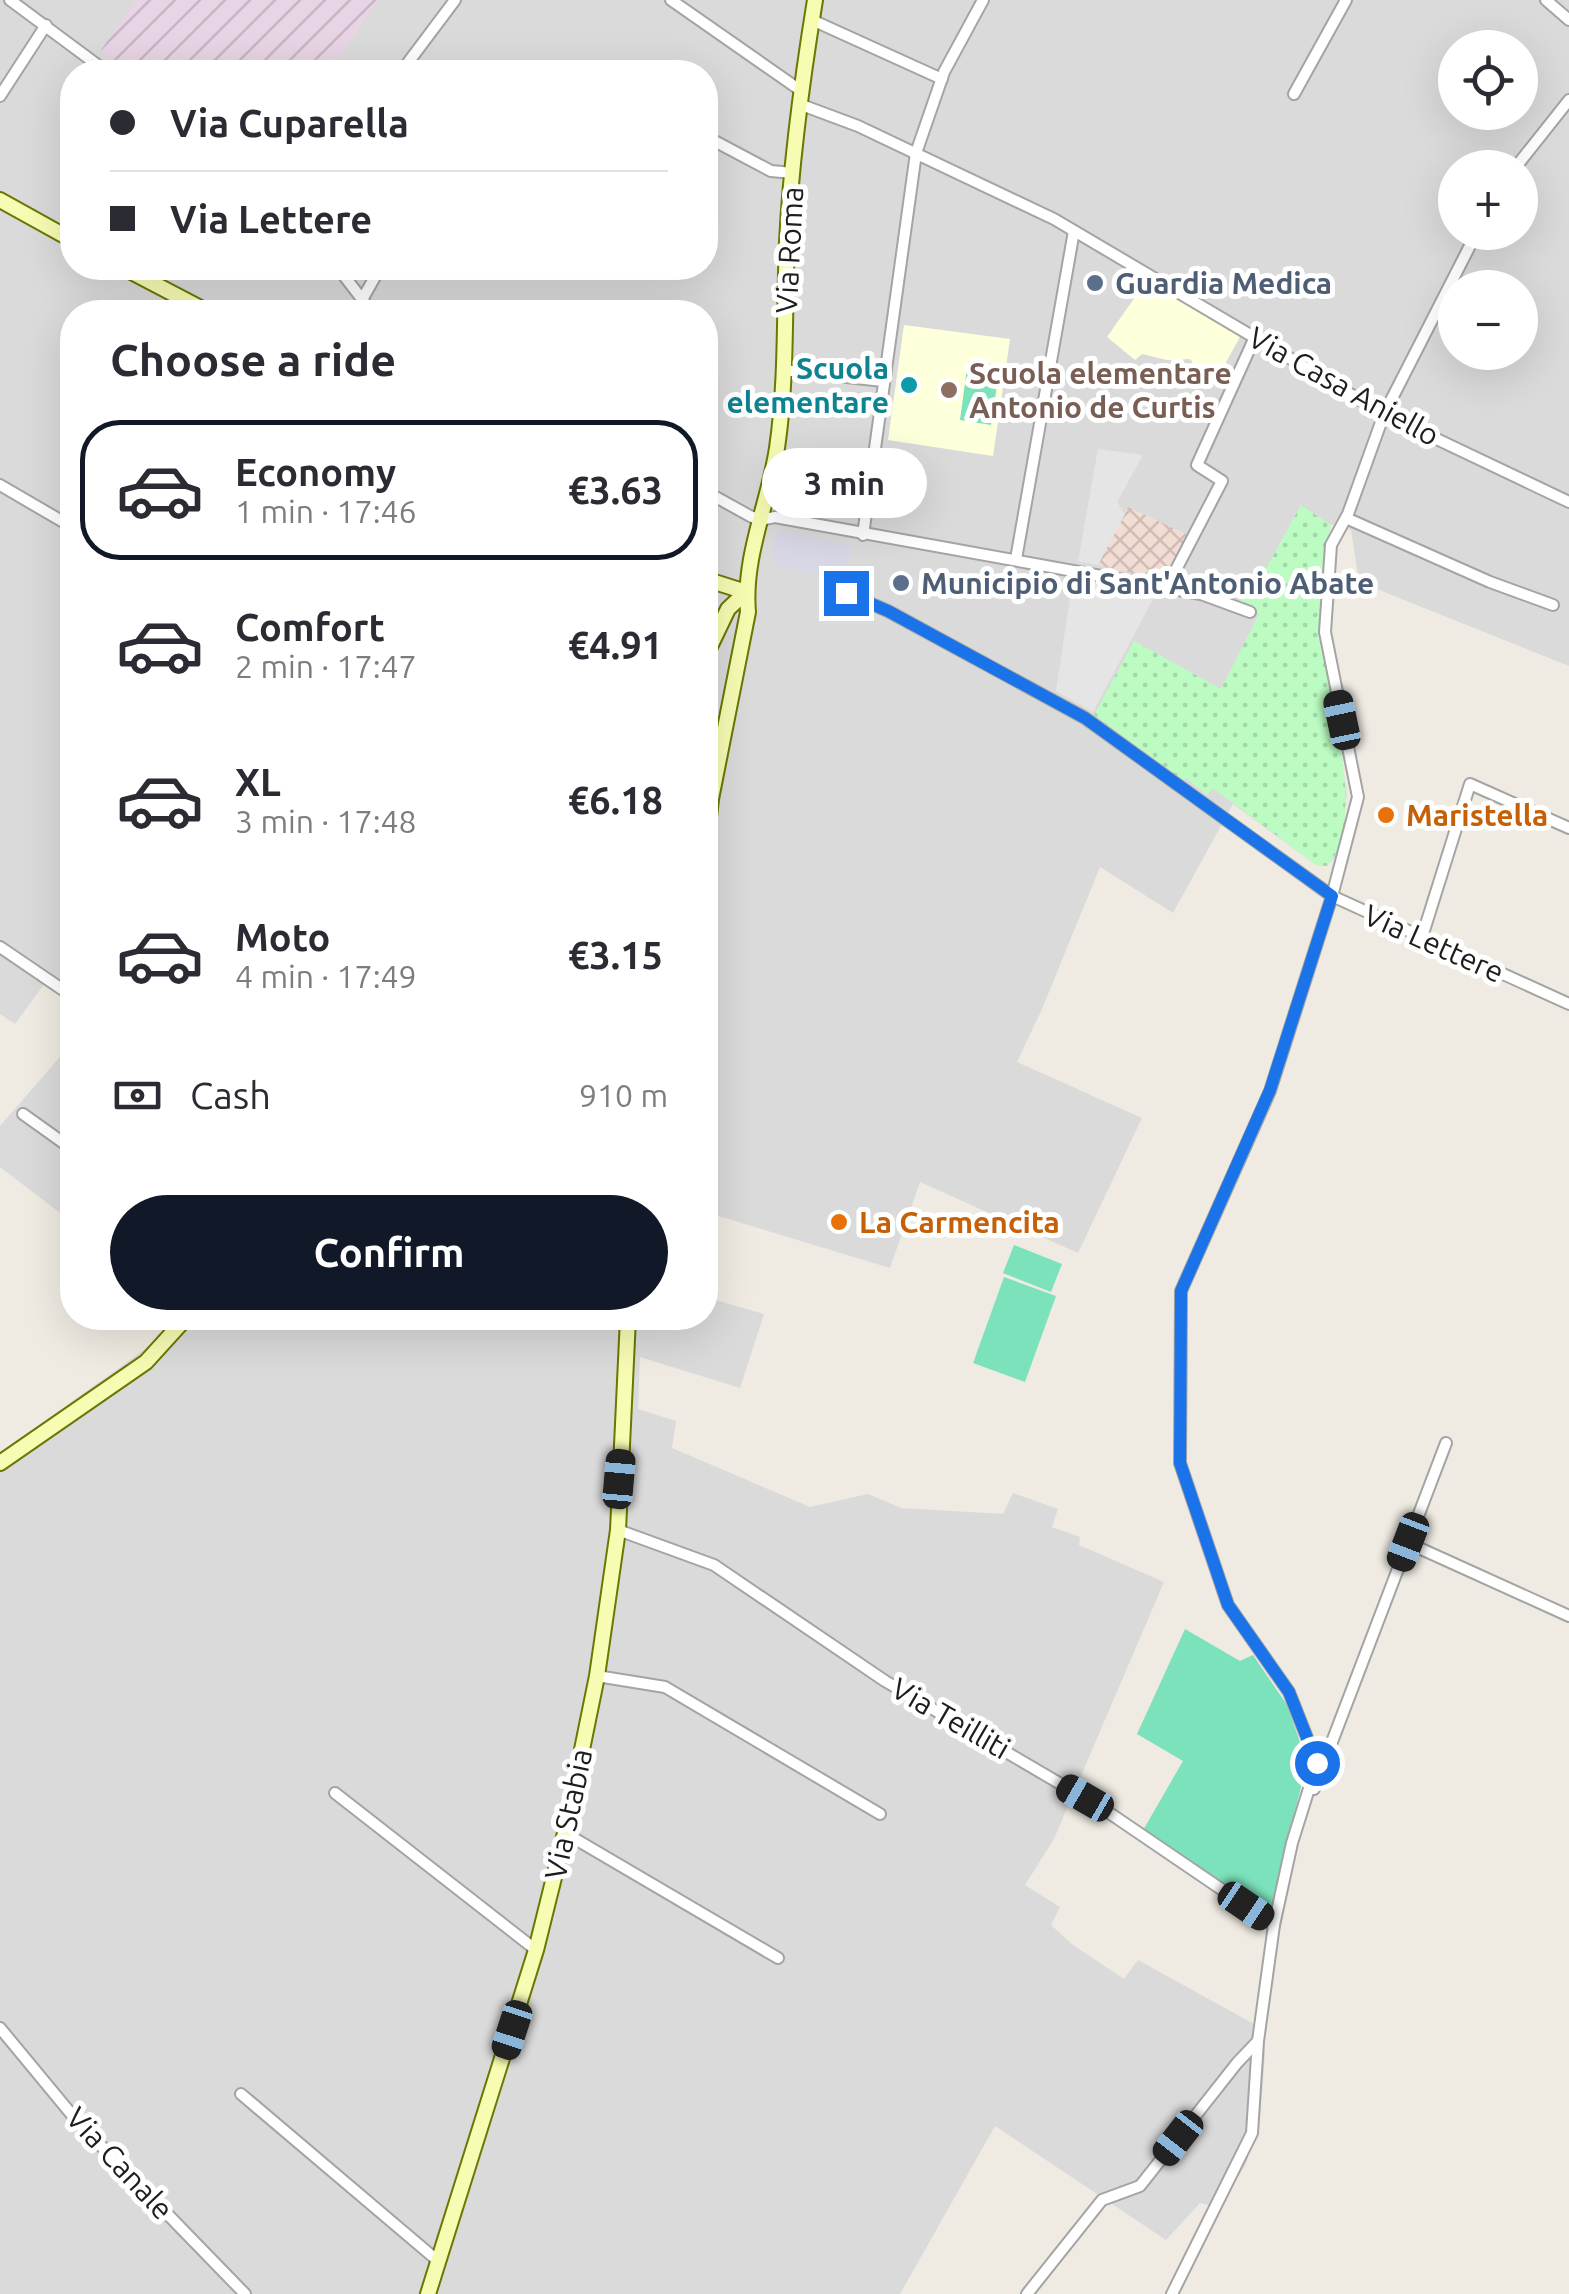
<!DOCTYPE html>
<meta charset="utf-8">
<style>
body{margin:0;font-family:Ubuntu,sans-serif;background:#f7f7f7;color:#2b2b33;height:100vh;display:flex;flex-direction:column;font-size:38px;white-space:nowrap}
*{box-sizing:border-box;margin:0}
p{font-size:32px;color:#7c7c81}
.icon{flex:none;width:55px;height:55px;fill:none;stroke:currentColor;stroke-width:2;stroke-linecap:round;stroke-linejoin:round}
.map{position:relative;flex:1;overflow:hidden}
.panel{position:absolute;left:60px;top:300px;width:658px;height:1030px;display:flex;flex-direction:column;background:#fff;border-radius:40px;box-shadow:0 10px 40px #0002}
.panel>*{flex:none}
.hud{position:absolute;left:60px;top:60px;width:658px;height:220px;border-radius:40px;box-shadow:0 10px 40px #0002;display:grid;align-content:center;height:220px;padding:0 50px;background:#fff}
.fabs{position:absolute;left:1438px;top:30px;display:grid;gap:20px}
.fabs a{display:grid;place-items:center;width:100px;height:100px;border-radius:50%;background:#fff;box-shadow:0 10px 40px #0002;font-size:50px}
.end{position:absolute;width:45px;height:45px;margin:-22px;border:12px solid #1a73e8;background:#fff;box-shadow:0 0 0 5px #fff}
.from{border-radius:50%}
.bubble{position:absolute;height:70px;border-radius:35px;background:#fff;box-shadow:0 10px 40px #0002;font-size:32px;font-weight:600;line-height:70px;text-align:center}
.car{position:absolute;width:30px;height:60px;margin:-30px -15px;border-radius:12px;box-shadow:0 0 8px 2px #0007;background:linear-gradient(#222 24%,#8ab4d8 0 40%,#222 0 76%,#8ab4d8 0 86%,#222 0)}
.hud b{display:flex;align-items:center;gap:35px;height:95px;font-size:38px}
.hud b+b{border-top:2px solid #e1e1e2}
.hud i{width:25px;height:25px;background:#2b2b33}
ul{padding:0;list-style:none}
li{display:flex;align-items:center;gap:30px;height:140px;margin:0 20px 15px;padding:0 30px;border:5px solid transparent;border-radius:40px}
li div{flex:1}
li b{display:block;font-size:38px}
li em{font-style:normal;font-weight:600}
li.current{border-color:#111827}
li>.icon{width:90px;height:90px;stroke-width:1.5}
h2{padding:0 50px;font-size:45px;line-height:120px}
.pay{display:flex;align-items:center;gap:25px;height:110px;padding:0 50px;font-size:38px}
.pay p{margin-inline-start:auto}
.action{display:flex;gap:20px;margin-top:auto;padding:20px 50px}
.action a{flex:1;height:115px;border-radius:60px;background:#111827;color:#fff;font-size:40px;font-weight:600;line-height:115px;text-align:center}
.map>svg:first-child{display:block}
.residential{fill:#dbdada;fill-rule:evenodd}
.industrial{fill:url(#industrial-furrows)}
.education{fill:#feffdb}
.military{fill:url(#military-cross-hatch)}
.park{fill:url(#park-dots)}
.pitch{fill:#7ce2bc}
.parking{fill:#e5e5e5}
.plaza{fill:#d7d7e5}
.lines{fill:none;stroke-linecap:round;stroke-linejoin:round}
.street-casing{stroke:#a4a4a4;stroke-width:14}
.secondary-casing{stroke:#697800;stroke-width:18}
.street{stroke:#fff;stroke-width:10}
.secondary{stroke:#f7fcb3;stroke-width:14}
.route{stroke:#1a73e8;stroke-width:12}
.service-dot{fill:#5c6f8a;stroke:#fff;stroke-width:4}
.culture-dot{fill:#0f9aa8;stroke:#fff;stroke-width:4}
.education-dot{fill:#8d6e63;stroke:#fff;stroke-width:4}
.food-dot{fill:#e8710a;stroke:#fff;stroke-width:4}
.labels{text-anchor:middle;dominant-baseline:central;stroke-width:10;stroke-linejoin:round;paint-order:stroke}
.street-label{font-size:30px;fill:#1d1d1d;stroke:#fff}
.service-label{font-size:30px;font-weight:bold;fill:#4e5e75;stroke:#fff;text-anchor:start}
.culture-label{font-size:30px;font-weight:bold;fill:#0d838f;stroke:#fff;text-anchor:end}
.education-label{font-size:30px;font-weight:bold;fill:#785e54;stroke:#fff;text-anchor:start}
.food-label{font-size:30px;font-weight:bold;fill:#c56008;stroke:#fff;text-anchor:start}
</style>
<div class="map">
<svg width="1569" height="2294" viewBox="0 0 1569 2294">
<defs>
<pattern id="industrial-furrows" width="10" height="10" patternUnits="userSpaceOnUse" patternTransform="scale(2.5)"><rect width="10" height="10" fill="#e8d4e4"/><path d="M-1 1l2-2M0 10L10 0M9 11l2-2" fill="none" stroke="#c7b6c3"/></pattern>
<pattern id="military-cross-hatch" width="8" height="8" patternUnits="userSpaceOnUse" patternTransform="scale(2.5)"><rect width="8" height="8" fill="#f2ddd5"/><path d="M0 0l8 8M0 8l8-8" fill="none" stroke="#cfbdb6"/></pattern>
<pattern id="park-dots" width="8" height="8" patternUnits="userSpaceOnUse" patternTransform="scale(2.5)"><rect width="8" height="8" fill="#bcfcc3"/><path d="M2 2h.1M6 6h.1" fill="none" stroke="#a1d8a7" stroke-width="1.8" stroke-linecap="round"/></pattern>
</defs>
<rect width="100%" height="100%" fill="#efebe2"/>
<g class="residential">
<path d="M0 0H1569V666L1359 582 1351 530 1331 525 1326 546 1321 638 1347 794 1336 856 1327 866 1316 865 1233 804 1173 913 1100 867 1042 1009 1017 1062 1142 1118 1078 1253 920 1182 890 1268 705 1212V312H72V1001L45 983 15 1024 0 1014ZM1455 48H1520V112H1455ZM72 72H705V268H72ZM1455 168H1520V232H1455ZM1455 288H1520V352H1455Z"/>
<polygon points="72,1043 72,1222 0,1167 0,1126"/>
<polygon points="705,1297 764,1314 740,1388 640,1357 638,1409 676,1421 672,1448 810,1507 868,1494 901,1508 1003,1514 1013,1493 1058,1509 1052,1527 1080,1537 1079,1545 1164,1582 1054,1839 1025,1885 1060,1907 1051,1925 1073,1945 1124,1979 1138,1960 1263,2029 1265,2054 1260,2117 1246,2164 1219,2208 1200,2203 1166,2240 995,2126 900,2294 0,2294 0,1453 162,1337 182,1318 705,1318"/>
</g>
<polygon class="industrial" points="137,0 379,0 328,72 125,72 101,50"/>
<g class="education">
<polygon points="1147,280 1241,335 1218,377 1198,370 1190,359 1167,360 1142,354 1135,360 1107,337"/>
<polygon points="904,325 1010,339 993,456 888,440"/>
</g>
<polygon class="military" points="1128,507 1188,535 1162,580 1098,565"/>
<path class="park" d="M1301 505 1331 525C1322 559 1318 605 1322 640 1327 698 1369 819 1327 866L1316 865 1213 788 1207 795 1186 778 1183 780 1094 715 1134 641 1221 689 1259 614 1240 601 1269 563Z"/>
<g class="pitch">
<polygon points="968,361 1000,365 991,425 960,420"/>
<polygon points="1014,1245 1062,1264 1051,1292 1003,1273"/>
<polygon points="1004,1277 1056,1296 1025,1382 973,1363"/>
<polygon points="1185,1629 1240,1661 1253,1655 1287,1705 1307,1762 1270,1915 1142,1832 1183,1761 1137,1734"/>
</g>
<g class="parking">
<polygon points="1098,449 1143,455 1117,502 1125,514 1098,565 1078,561"/>
<polygon points="1089,579 1160,586 1093,712 1056,691 1070,598 1087,596"/>
</g>
<polygon class="plaza" points="778,530 851,545 844,580 771,564"/>
<g class="lines">
<g class="street-casing">
<g id="street">
<polyline points="10,0 107,72"/>
<polyline points="671,0 800,90"/>
<polyline points="1546,0 1569,20"/>
<polyline points="812,20 942,79"/>
<polyline points="401,72 455,0"/>
<polyline points="1294,94 1346,0"/>
<polyline points="0,96 46,25"/>
<polyline points="799,104 858,126 1054,219 1384,414 1569,502"/>
<polyline points="705,136 771,171 793,173"/>
<polyline points="1515,168 1569,100"/>
<polyline points="338,268 372,312"/>
<polyline points="363,298 380,268"/>
<polyline points="783,370 883,381"/>
<polyline points="0,485 72,527"/>
<polyline points="705,491 750,516 760,520 775,517 1201,594 1250,612"/>
<polyline points="1346,518 1490,582 1553,605"/>
<polyline points="863,535 916,153 944,72 983,0"/>
<polyline points="1016,559 1074,231"/>
<polyline points="1167,587 1222,481 1197,465 1255,337"/>
<polyline points="846,593 888,611 1085,718 1332,896 1569,1004"/>
<polyline points="1422,937 1470,784 1569,828"/>
<polyline points="0,947 72,996"/>
<polyline points="23,1114 72,1149"/>
<polyline points="618,1530 714,1565 885,1681 1105,1810 1274,1925"/>
<polyline points="1408,1543 1569,1616"/>
<polyline points="597,1676 665,1687 880,1814"/>
<polyline points="1314,1789 1446,1443"/>
<polyline points="335,1793 536,1950"/>
<polyline points="565,1833 778,1958"/>
<polyline points="0,2028 77,2121 245,2294"/>
<polyline points="241,2094 438,2261"/>
<polyline points="1027,2294 1102,2200 1140,2186 1237,2063 1257,2042"/>
<polyline points="1172,2294 1252,2133 1258,2041 1274,1925 1292,1843 1317,1763 1289,1692 1228,1605 1180,1463 1181,1291 1270,1091 1332,896 1358,797 1325,632 1331,545 1348,514 1384,414 1477,232"/>
</g>
</g>
<g class="secondary-casing">
<g id="secondary">
<polyline points="0,200 72,240"/>
<polyline points="124,268 208,312"/>
<polyline points="705,579 746,592"/>
<polyline points="705,657 728,609 746,592"/>
<path d="M705 854 711 799 748 612C743 556 769 502 777 448 787 380 784 310 787 242 791 161 802 80 815 0"/>
<polyline points="0,1463 146,1362 186,1318"/>
<polyline points="428,2294 536,1950 565,1833 597,1676 618,1530 628,1318"/>
</g>
</g>
<use href="#street" class="street"/>
<use href="#secondary" class="secondary"/>
</g>
<g class="lines">
<polyline class="route" points="846,593 888,611 1085,718 1332,896 1270,1090 1181,1291 1180,1463 1228,1605 1289,1692 1317,1763"/>
</g>
<g class="service-dot">
<circle cx="1095" cy="283" r="10"/>
<circle cx="901" cy="583" r="10"/>
</g>
<circle class="culture-dot" cx="909" cy="385" r="10"/>
<circle class="education-dot" cx="949" cy="390" r="10"/>
<g class="food-dot">
<circle cx="1386" cy="815" r="10"/>
<circle cx="839" cy="1222" r="10"/>
</g>
<g class="labels">
<g class="street-label">
<text transform="translate(789 250) rotate(-87)">Via Roma</text>
<text transform="translate(1344 386) rotate(29)">Via Casa Aniello</text>
<text transform="translate(1434 943) rotate(24)">Via Lettere</text>
<text transform="translate(951 1718) rotate(30)">Via Teilliti</text>
<text transform="translate(568 1814) rotate(-78)">Via Stabia</text>
<text transform="translate(120 2163) rotate(47)">Via Canale</text>
</g>
<g class="service-label">
<text x="1115" y="283">Guardia Medica</text>
<text x="921" y="583">Municipio di Sant'Antonio Abate</text>
</g>
<g class="culture-label">
<text x="889" y="368">Scuola<tspan x="889" dy="34">elementare</tspan></text>
</g>
<g class="education-label">
<text x="969" y="373">Scuola elementare<tspan x="969" dy="34">Antonio de Curtis</tspan></text>
</g>
<g class="food-label">
<text x="1406" y="815">Maristella</text>
<text x="859" y="1222">La Carmencita</text>
</g>
</g>
</svg>
<div class="fabs">
<a><svg class="icon" aria-label="locate" viewBox="0 0 24 24"><circle cx="12" cy="12" r="6"/><path d="M12 2v4M12 18v4M2 12h4M18 12h4"/></svg></a>
<a>+</a>
<a>−</a>
</div>
<i class="end from" style="left:1317px;top:1763px"></i>
<i class="end" style="left:846px;top:593px"></i>
<div class="bubble" style="left:762px;top:448px;width:165px">3 min</div>
<i class="car" style="left:1342px;top:720px;rotate:348deg"></i>
<i class="car" style="left:619px;top:1479px;rotate:5deg"></i>
<i class="car" style="left:1408px;top:1542px;rotate:201deg"></i>
<i class="car" style="left:1085px;top:1798px;rotate:300deg"></i>
<i class="car" style="left:1246px;top:1906px;rotate:124deg"></i>
<i class="car" style="left:512px;top:2030px;rotate:198deg"></i>
<i class="car" style="left:1178px;top:2138px;rotate:218deg"></i>
<div class="hud">
<b><i class="from"></i>Via Cuparella</b>
<b><i></i>Via Lettere</b>
</div>
<section class="panel">
<h2>Choose a ride</h2>
<ul>
<li class="current"><svg class="icon" aria-label="car" viewBox="0 0 24 24"><path d="M5 17H2v-5l4-1 3-4h7l3 4 3 1v5h-3M9 17h6M6 11h13"/><circle cx="7" cy="17" r="2"/><circle cx="17" cy="17" r="2"/></svg><div><b>Economy</b><p>1 min · 17:46</p></div><em>€3.63</em></li>
<li><svg class="icon" aria-label="car" viewBox="0 0 24 24"><path d="M5 17H2v-5l4-1 3-4h7l3 4 3 1v5h-3M9 17h6M6 11h13"/><circle cx="7" cy="17" r="2"/><circle cx="17" cy="17" r="2"/></svg><div><b>Comfort</b><p>2 min · 17:47</p></div><em>€4.91</em></li>
<li><svg class="icon" aria-label="car" viewBox="0 0 24 24"><path d="M5 17H2v-5l4-1 3-4h7l3 4 3 1v5h-3M9 17h6M6 11h13"/><circle cx="7" cy="17" r="2"/><circle cx="17" cy="17" r="2"/></svg><div><b>XL</b><p>3 min · 17:48</p></div><em>€6.18</em></li>
<li><svg class="icon" aria-label="car" viewBox="0 0 24 24"><path d="M5 17H2v-5l4-1 3-4h7l3 4 3 1v5h-3M9 17h6M6 11h13"/><circle cx="7" cy="17" r="2"/><circle cx="17" cy="17" r="2"/></svg><div><b>Moto</b><p>4 min · 17:49</p></div><em>€3.15</em></li>
</ul>
<div class="pay"><svg class="icon" aria-label="cash" viewBox="0 0 24 24"><path d="M3 7h18v10H3z"/><circle cx="12" cy="12" r="2"/></svg>Cash<p>910 m</p></div>
<div class="action"><a>Confirm</a></div>
</section>
</div>
